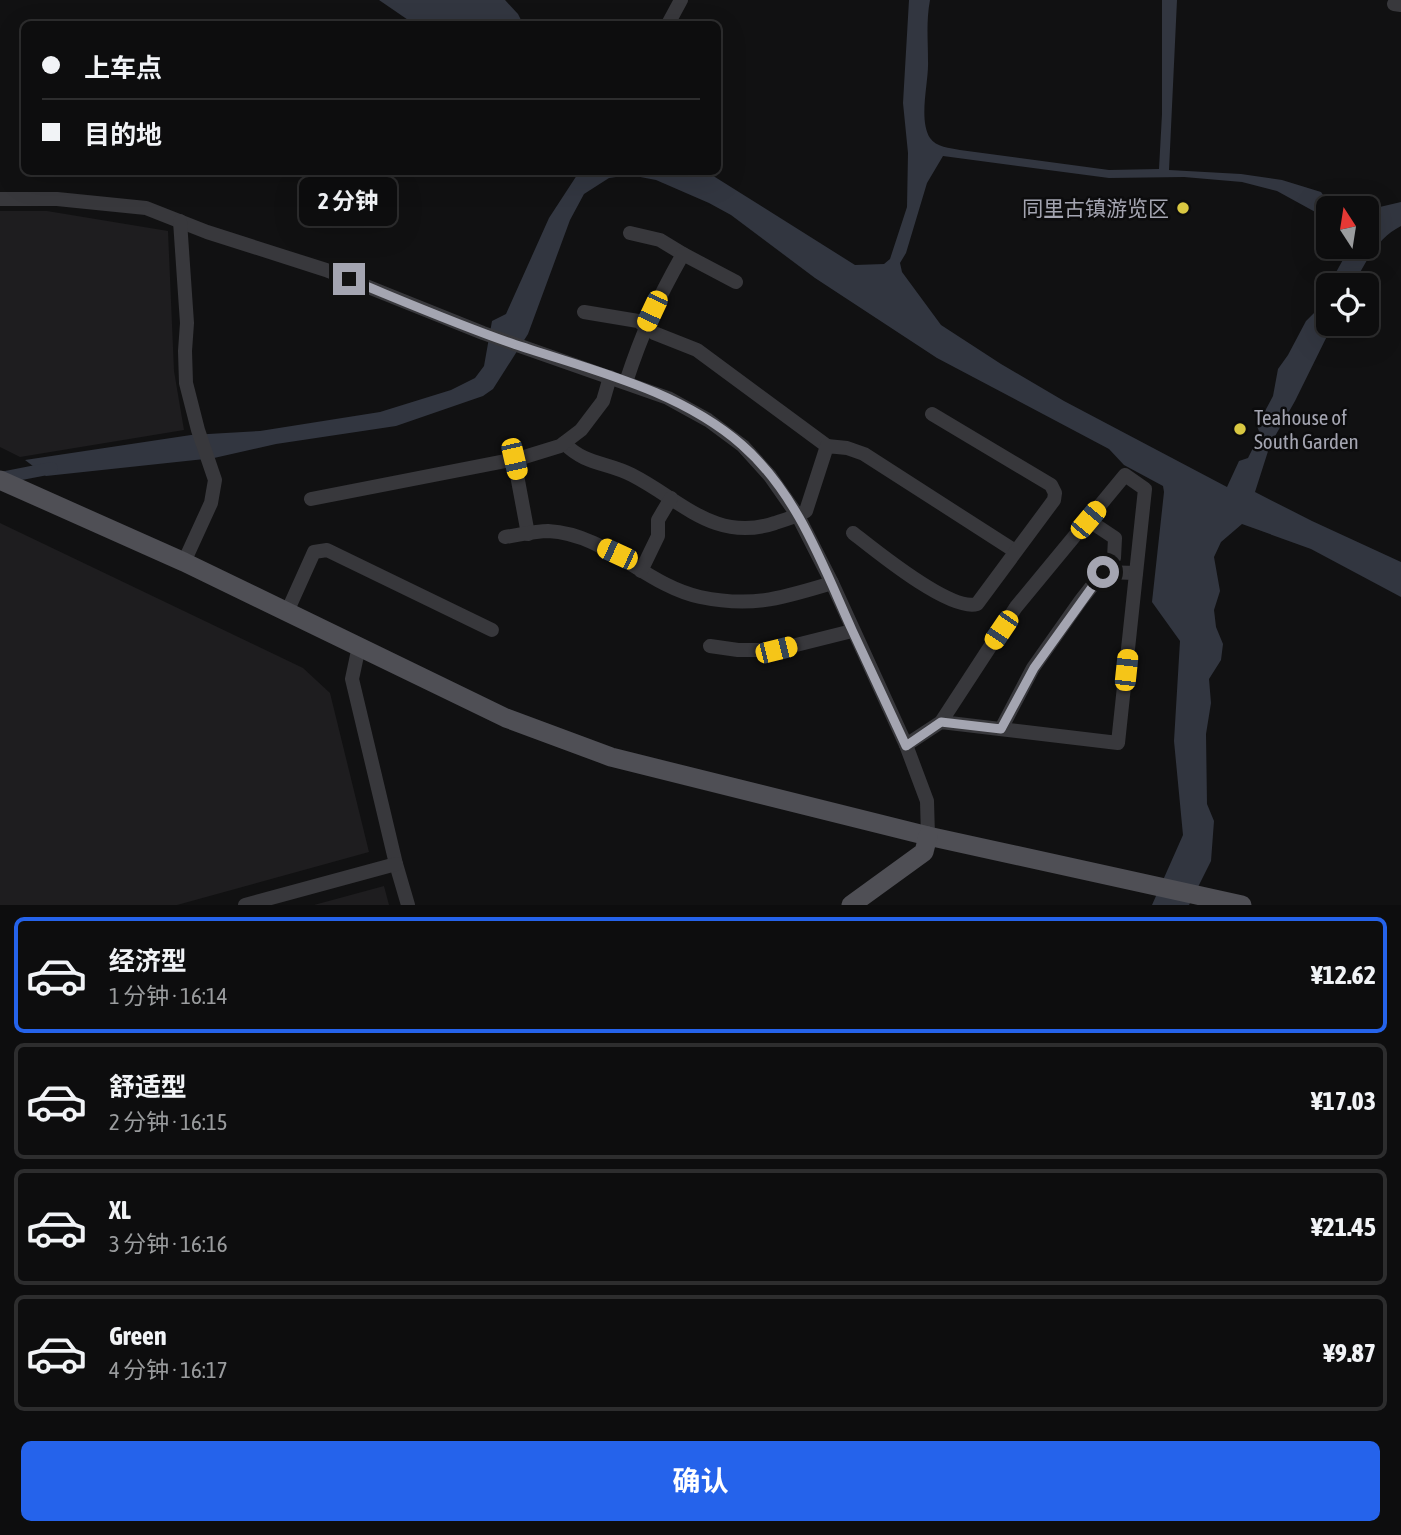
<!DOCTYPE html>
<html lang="zh">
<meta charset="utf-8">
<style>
body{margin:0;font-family:"Asap Condensed","Noto Sans SC",sans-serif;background:#1b1b1c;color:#f1f3f6;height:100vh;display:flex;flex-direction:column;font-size:26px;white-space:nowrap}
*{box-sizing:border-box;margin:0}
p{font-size:23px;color:#9a9c9e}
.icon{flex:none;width:38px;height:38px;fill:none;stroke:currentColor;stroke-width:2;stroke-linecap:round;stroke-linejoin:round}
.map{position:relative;height:905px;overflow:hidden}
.sheet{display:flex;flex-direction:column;background:#0d0d0e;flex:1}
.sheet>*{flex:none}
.guide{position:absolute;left:21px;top:21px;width:700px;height:154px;border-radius:10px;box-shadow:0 7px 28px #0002,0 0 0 2px #2d2d2e;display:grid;align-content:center;height:154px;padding:0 21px;background:#0d0d0e}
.needle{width:46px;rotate:348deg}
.buttons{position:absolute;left:1316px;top:196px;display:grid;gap:14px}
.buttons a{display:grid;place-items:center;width:63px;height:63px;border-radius:10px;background:#0d0d0e;box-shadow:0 7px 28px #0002,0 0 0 2px #2d2d2e;font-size:35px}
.end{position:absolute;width:32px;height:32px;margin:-16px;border:9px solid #a4a5b1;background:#111;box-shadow:0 0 0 4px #111}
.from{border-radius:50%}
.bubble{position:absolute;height:49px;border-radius:10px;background:#0d0d0e;box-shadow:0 7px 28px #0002,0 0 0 2px #2d2d2e;font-size:23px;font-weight:700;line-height:49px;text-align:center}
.car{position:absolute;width:21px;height:42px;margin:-21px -10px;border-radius:9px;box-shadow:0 0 5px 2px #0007;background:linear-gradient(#f5c518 24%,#345 0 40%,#f5c518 0 76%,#345 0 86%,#f5c518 0)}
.guide b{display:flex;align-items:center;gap:24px;height:66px;font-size:26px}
.guide b+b{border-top:2px solid #2d2d2e}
.guide i{width:18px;height:18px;background:#f1f3f6}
ul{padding:12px 0 0;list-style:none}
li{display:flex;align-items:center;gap:21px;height:116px;margin:0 14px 10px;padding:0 7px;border:4px solid #2d2d2e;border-radius:10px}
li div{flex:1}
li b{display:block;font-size:26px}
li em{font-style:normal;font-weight:700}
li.active{border-color:#2563eb}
li>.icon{width:63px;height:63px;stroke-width:1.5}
.cta{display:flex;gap:14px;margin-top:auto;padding:14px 21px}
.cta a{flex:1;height:80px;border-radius:10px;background:#2563eb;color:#fff;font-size:28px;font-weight:700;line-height:80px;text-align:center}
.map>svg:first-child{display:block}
.built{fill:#1e1d1f}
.water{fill:#323640}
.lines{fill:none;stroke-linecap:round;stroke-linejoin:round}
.canal{stroke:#323640;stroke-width:12}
.minor{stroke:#38383c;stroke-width:14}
.major{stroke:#4f4f55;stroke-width:19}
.route{stroke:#a4a5b1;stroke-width:9}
.poi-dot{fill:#d9c842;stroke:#0c0c0d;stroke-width:2.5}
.labels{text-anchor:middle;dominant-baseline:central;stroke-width:5;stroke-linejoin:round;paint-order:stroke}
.poi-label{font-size:21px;fill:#a4a5b1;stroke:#0c0c0d;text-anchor:end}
</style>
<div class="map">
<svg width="1401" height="905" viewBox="0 0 1401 905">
<rect width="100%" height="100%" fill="#111112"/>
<g class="built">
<polygon points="0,211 47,211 168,231 174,371 184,430 20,457 0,447"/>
<polygon points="0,523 303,668 330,693 369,852 177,905 0,905"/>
<polygon points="384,886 389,905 314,905"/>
</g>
<g class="water">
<polygon points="379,0 505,0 518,14 523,24 414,24"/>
<path d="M909 0H930C926 21 928 40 928 61 929 82 918 119 930 138 936 147 950 148 960 150L1109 170 1159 169 1162 114V0H1177L1169 170 1241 174 1282 180 1321 192 1332 208H1340H1328V219L1277 191 1242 182 1184 177 1109 178 943 156 927 183 906 253 900 263 902 272 941 325 1001 364 1064 401 1227 487 1239 461 1248 458 1260 434 1257 426 1273 396 1278 369 1288 355 1306 321 1317 310 1328 287V324H1333L1295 401 1270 445 1255 492 1312 521 1401 562V597L1311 549 1242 524 1221 542 1214 557 1220 591 1214 610 1216 627 1223 644 1221 660 1209 679 1211 703 1206 734 1207 804 1214 821 1211 861 1189 905H1152L1183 835 1174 741 1180 641 1152 602 1164 492 1163 486 1124 465 1109 449 937 358 815 278 731 215 709 203 656 180 630 175 609 178 584 194 570 220 528 334 493 389 483 396 396 426 276 444 214 458 46 476 25 460 191 435 260 431 380 412 451 390 475 378 484 366 492 321 506 314 549 218 579 172H707L855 265 884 264 890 259 907 207 908 153 903 103Z"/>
<path d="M1401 202V226C1376 239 1366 262 1353 285H1329L1350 247H1367V210Z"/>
</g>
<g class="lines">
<polyline class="canal" points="0,478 52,468"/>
<g class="minor">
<polyline points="1394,4 1401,5"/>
<polyline points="668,24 681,0"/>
<polyline points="0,199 57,199 146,208 207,232 326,270 483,333 668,398 708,420 743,446 770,476 798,516 832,583 906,745 927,801 928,836"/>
<polyline points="180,221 187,323 185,351 186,383 198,430 215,480 211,503 184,562"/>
<polyline points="630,233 660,240 683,254"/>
<polyline points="584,312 638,321 654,333 697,350 827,446"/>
<path d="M626 382C642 333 658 298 683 254L736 282"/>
<path d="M564 443C585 465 607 462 632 475 681 500 715 543 775 523 786 519 796 517 806 511L827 446 847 448 864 454 1015 551"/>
<polyline points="514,459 528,534"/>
<polyline points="311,499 521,458 560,446 581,430 603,401 610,377"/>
<path d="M853 533C876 551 950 612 977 604L1054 500 1055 493 1051 485 932 414"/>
<path d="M505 537C519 535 535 531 548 531 607 534 645 585 700 597 753 608 782 598 832 583"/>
<polyline points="641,571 658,536 658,520 671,498"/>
<polyline points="1103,572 1136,573"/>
<polyline points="287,612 314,552 327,550 492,630"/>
<polyline points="359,646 352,679 396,864 408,905"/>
<polyline points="710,646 738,650 776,650 852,631"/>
<polyline points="1001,729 1033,668 1081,600 1114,558 1115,538 1088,520"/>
<polyline points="906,745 941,722 1016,607 1125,475 1145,489 1118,743 941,722"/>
<polyline points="245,905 396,864"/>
</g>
<g class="major">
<polyline points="0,480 184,562 506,718 611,757 928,836 1242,905"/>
<polyline points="851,905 924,852 928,836"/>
</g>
</g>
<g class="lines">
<path class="route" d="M349 279C403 301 456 324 511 343 590 370 678 389 742 445 797 493 823 566 852 630 870 669 888 707 906 746L941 722 1001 729 1034 668 1103 572"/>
</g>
<g class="poi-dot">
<circle cx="1183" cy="208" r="7"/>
<circle cx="1240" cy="429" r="7"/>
</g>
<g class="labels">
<g class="poi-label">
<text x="1169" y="208">同里古镇游览区</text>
<text x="1254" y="417" text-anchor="start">Teahouse of<tspan x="1254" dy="24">South Garden</tspan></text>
</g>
</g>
</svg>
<div class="buttons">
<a><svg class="needle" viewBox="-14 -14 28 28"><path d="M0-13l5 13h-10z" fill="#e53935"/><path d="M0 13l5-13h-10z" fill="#9a9c9e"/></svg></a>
<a><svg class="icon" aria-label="locate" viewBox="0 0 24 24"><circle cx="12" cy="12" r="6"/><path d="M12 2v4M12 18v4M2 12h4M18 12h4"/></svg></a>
</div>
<i class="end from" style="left:1103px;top:572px"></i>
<i class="end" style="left:349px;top:279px"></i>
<div class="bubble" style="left:299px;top:177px;width:98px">2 分钟</div>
<i class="car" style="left:652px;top:311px;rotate:205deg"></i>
<i class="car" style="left:514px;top:459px;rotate:167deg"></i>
<i class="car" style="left:1088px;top:520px;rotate:40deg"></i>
<i class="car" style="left:617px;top:554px;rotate:295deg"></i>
<i class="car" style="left:1001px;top:630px;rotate:214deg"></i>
<i class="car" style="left:776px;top:650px;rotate:76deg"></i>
<i class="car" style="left:1126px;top:670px;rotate:6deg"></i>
<div class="guide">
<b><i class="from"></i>上车点</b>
<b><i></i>目的地</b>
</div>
</div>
<section class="sheet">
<ul>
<li class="active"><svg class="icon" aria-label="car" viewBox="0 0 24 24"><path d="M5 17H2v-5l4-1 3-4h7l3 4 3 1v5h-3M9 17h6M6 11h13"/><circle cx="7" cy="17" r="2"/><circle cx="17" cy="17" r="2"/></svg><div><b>经济型</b><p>1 分钟 · 16:14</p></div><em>¥12.62</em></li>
<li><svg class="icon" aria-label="car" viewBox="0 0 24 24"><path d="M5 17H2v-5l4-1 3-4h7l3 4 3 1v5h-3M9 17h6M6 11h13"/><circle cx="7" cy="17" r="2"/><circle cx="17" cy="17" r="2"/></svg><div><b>舒适型</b><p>2 分钟 · 16:15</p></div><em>¥17.03</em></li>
<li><svg class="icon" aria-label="car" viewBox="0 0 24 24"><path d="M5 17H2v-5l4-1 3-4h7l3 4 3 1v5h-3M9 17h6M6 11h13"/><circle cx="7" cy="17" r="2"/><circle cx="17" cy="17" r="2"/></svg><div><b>XL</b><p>3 分钟 · 16:16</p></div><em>¥21.45</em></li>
<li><svg class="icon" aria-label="car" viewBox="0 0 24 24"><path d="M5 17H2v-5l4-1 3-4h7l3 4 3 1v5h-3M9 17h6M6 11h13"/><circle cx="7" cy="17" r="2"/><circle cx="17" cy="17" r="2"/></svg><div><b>Green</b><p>4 分钟 · 16:17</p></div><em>¥9.87</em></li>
</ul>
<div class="cta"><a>确认</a></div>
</section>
